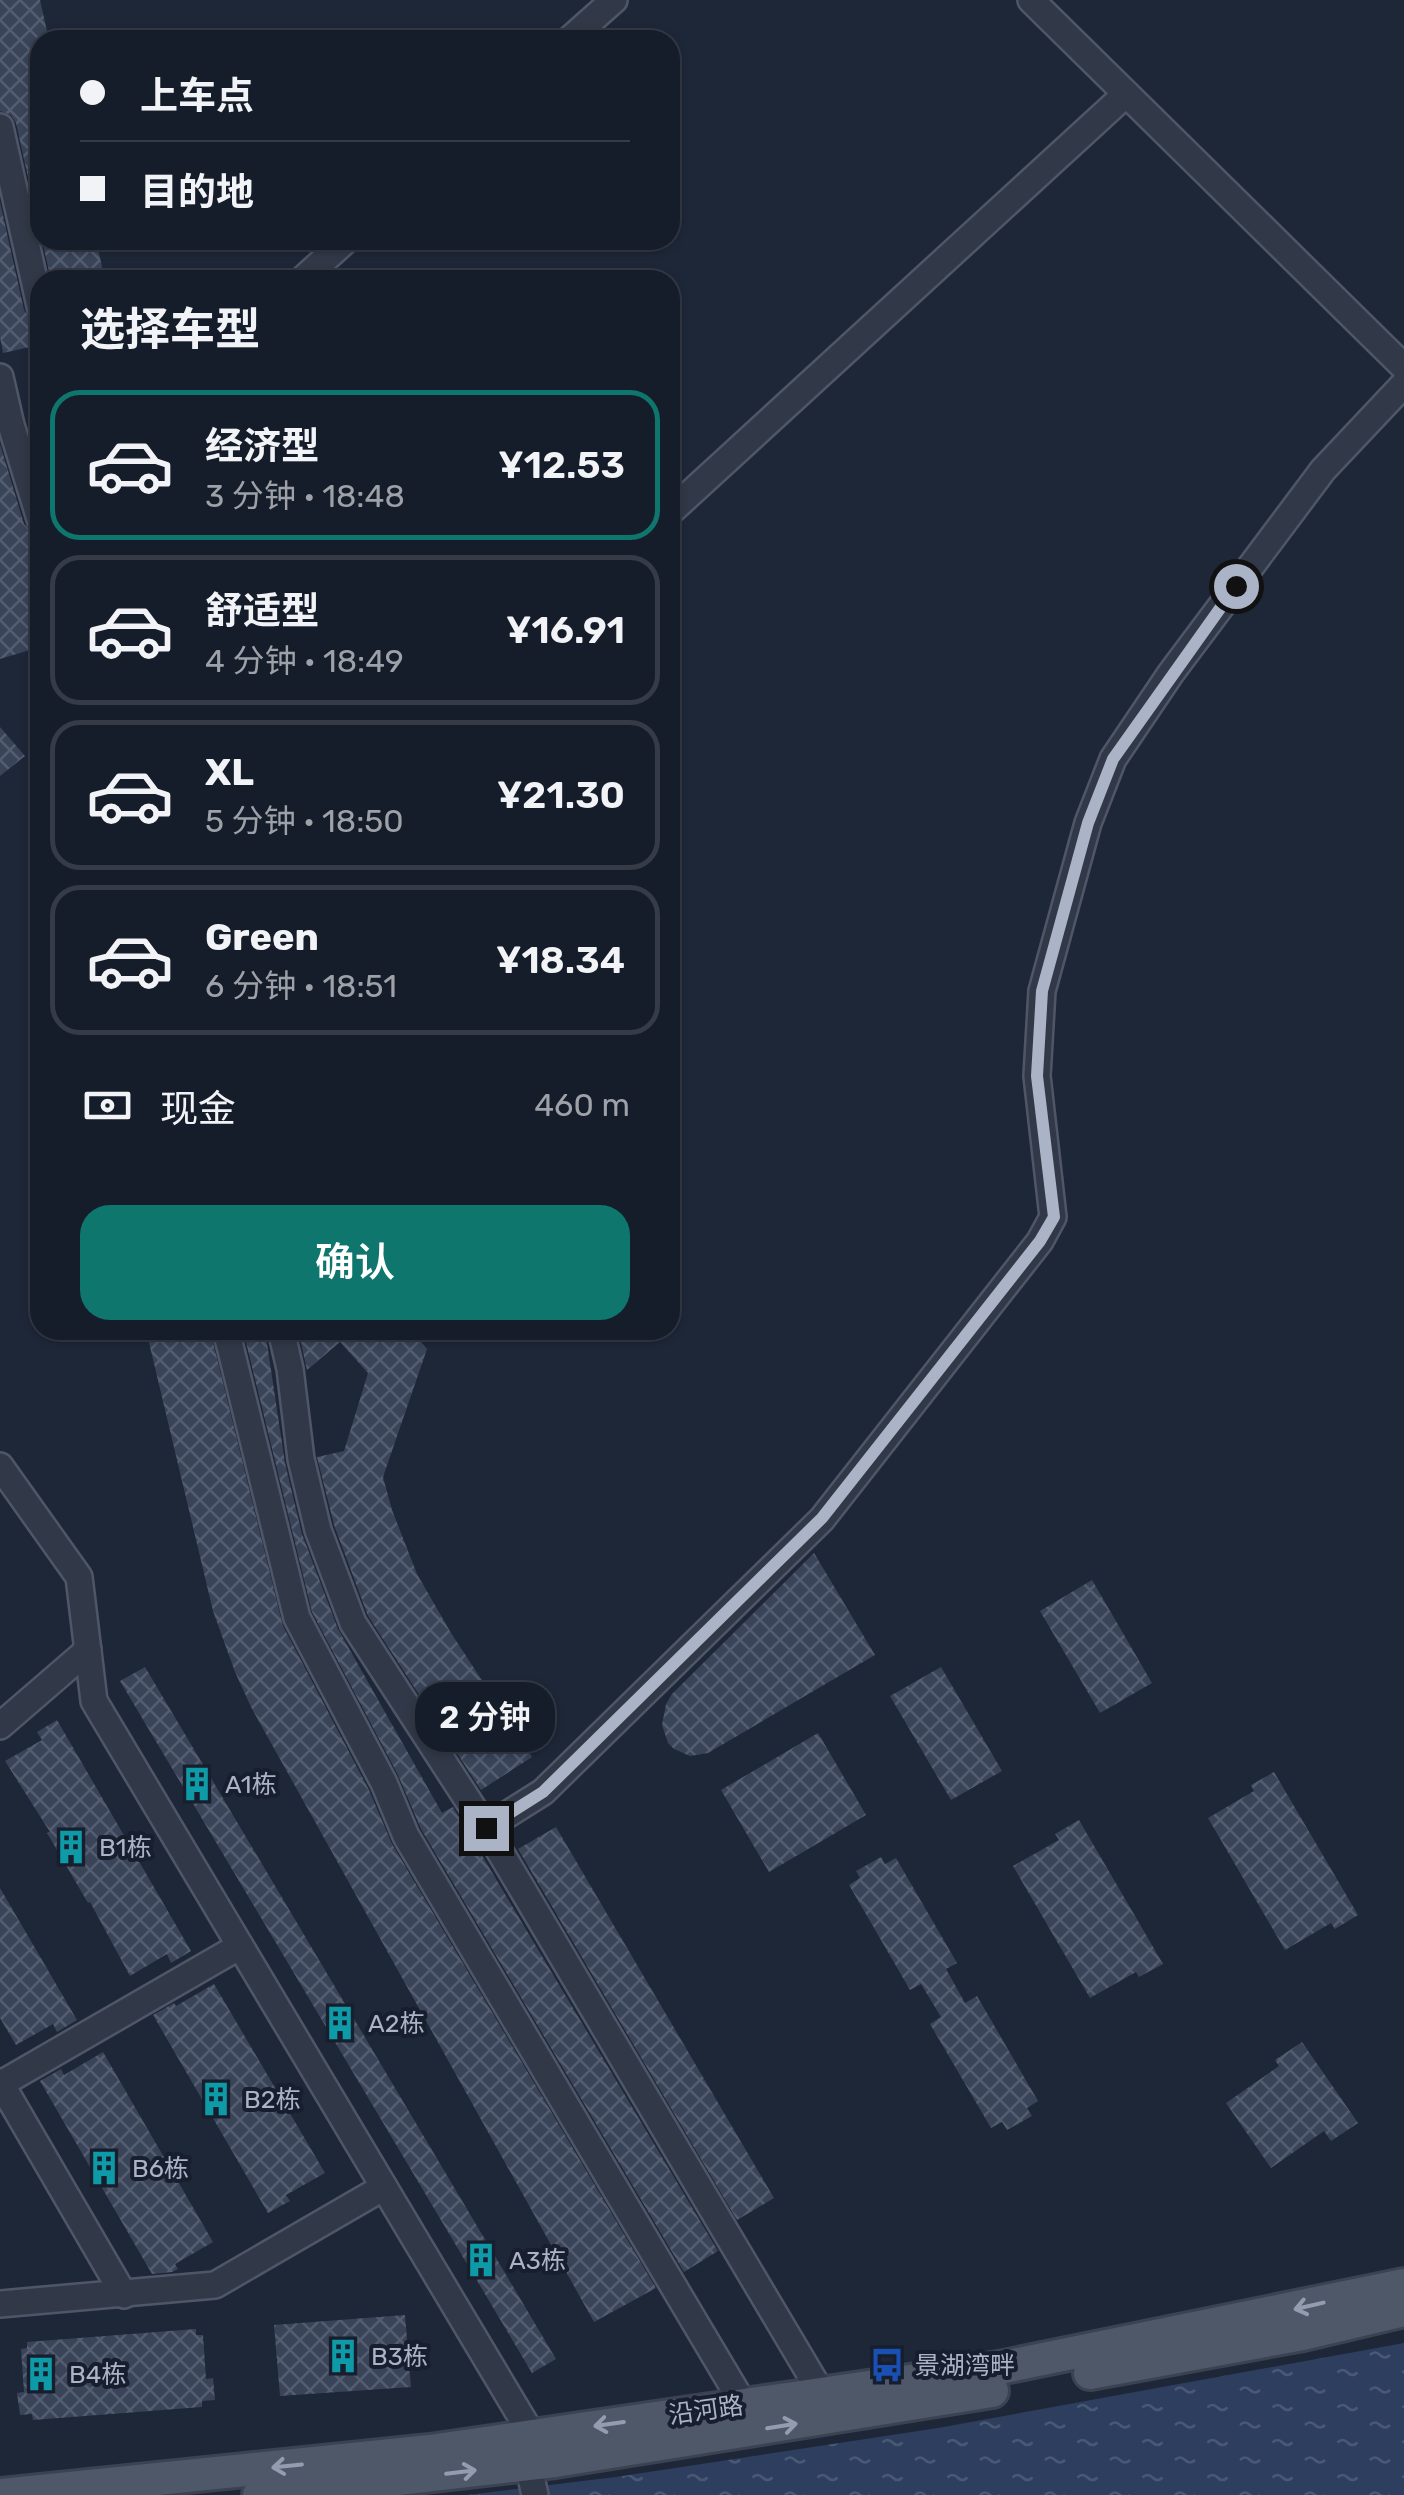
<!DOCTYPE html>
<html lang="zh">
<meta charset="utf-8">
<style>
body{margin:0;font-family:Rubik,"Noto Sans SC",sans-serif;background:#1f2632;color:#f1f3f6;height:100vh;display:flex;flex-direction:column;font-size:38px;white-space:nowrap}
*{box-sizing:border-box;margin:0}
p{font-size:32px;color:#9ea2a8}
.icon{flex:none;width:55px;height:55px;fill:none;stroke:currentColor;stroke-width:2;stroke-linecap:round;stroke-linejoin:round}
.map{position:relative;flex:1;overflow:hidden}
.drawer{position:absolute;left:30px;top:270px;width:650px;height:1070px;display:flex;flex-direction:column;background:#161d2a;border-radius:30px;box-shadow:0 2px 8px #0004,0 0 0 2px #353b47}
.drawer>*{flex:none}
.banner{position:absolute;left:30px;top:30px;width:650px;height:220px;border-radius:30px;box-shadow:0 2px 8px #0004,0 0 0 2px #353b47;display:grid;align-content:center;height:220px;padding:0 50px;background:#161d2a}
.end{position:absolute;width:45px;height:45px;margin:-22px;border:12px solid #abb3c6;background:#111;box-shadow:0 0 0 5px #111}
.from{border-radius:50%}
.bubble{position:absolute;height:70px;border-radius:30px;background:#161d2a;box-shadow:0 2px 8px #0004,0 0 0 2px #353b47;font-size:32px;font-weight:600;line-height:70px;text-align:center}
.banner b{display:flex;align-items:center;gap:35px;height:95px;font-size:38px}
.banner b+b{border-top:2px solid #353b47}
.banner i{width:25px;height:25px;background:#f1f3f6}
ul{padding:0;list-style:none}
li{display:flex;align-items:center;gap:30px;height:150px;margin:0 20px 15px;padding:0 30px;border:5px solid #353b47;border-radius:30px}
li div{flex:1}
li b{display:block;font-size:38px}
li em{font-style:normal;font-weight:600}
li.selected{border-color:#0f766e}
li>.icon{width:90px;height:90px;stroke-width:1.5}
h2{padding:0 50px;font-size:45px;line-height:120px}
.pay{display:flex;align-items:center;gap:25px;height:110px;padding:0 50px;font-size:38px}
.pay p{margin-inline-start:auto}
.primary-button{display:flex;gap:20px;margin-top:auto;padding:20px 50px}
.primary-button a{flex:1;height:115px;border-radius:30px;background:#0f766e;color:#fff;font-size:40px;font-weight:600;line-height:115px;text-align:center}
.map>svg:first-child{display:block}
.water{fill:url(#water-ripples)}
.building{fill:url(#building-cross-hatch)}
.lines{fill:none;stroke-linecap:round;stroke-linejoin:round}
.minor-casing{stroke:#4f5667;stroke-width:30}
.major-casing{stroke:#3b4252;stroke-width:38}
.minor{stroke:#313948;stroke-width:25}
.major{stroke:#4f5869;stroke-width:32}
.oneway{stroke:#949caf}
.route{stroke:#abb3c6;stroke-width:12}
.labels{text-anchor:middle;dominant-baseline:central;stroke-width:8;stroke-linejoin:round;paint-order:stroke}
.poi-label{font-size:25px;fill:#abb3c6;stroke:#171e2d;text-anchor:start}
.street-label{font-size:25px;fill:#abb3c6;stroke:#171e2d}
</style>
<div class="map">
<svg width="1404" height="2495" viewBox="0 0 1404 2495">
<defs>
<pattern id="water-ripples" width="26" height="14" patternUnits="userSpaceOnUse" patternTransform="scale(2.5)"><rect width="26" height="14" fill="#2d3e5f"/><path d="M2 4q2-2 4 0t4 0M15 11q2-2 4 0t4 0" fill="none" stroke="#495874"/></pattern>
<pattern id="building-cross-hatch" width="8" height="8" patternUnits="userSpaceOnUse" patternTransform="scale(2.5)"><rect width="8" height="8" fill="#394459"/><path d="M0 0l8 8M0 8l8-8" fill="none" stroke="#535d6f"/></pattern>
</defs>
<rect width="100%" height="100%" fill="#1e2738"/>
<polygon class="water" points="1404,2343 1404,2495 467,2495 616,2477 938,2428"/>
<g class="building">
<polygon points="0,0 40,0 49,40 40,40 40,232 16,123 11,115 0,111"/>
<polygon points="0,202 24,310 33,321 39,345 3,353 0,337"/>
<polygon points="42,240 96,240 105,280 51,280"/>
<polygon points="0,444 24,524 33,533 40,554 40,647 0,659"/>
<polygon points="0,727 25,756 0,776"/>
<polygon points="146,1330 210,1330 283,1626 369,1790 392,1844 656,2288 594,2322 251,1707 235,1672 213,1611"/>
<polygon points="243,1330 265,1330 285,1463 302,1534 338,1629 442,1813 453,1807 718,2251 684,2272 421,1829 398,1775 312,1612"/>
<polygon points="298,1330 410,1330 427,1349 383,1477 392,1510 417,1574 451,1633 532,1757 481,1790 368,1616 334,1525 317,1457 344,1451 368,1373 340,1342 307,1370"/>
<polygon points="814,1553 875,1655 708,1753 690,1756 674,1749 668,1743 662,1725 666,1704 672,1694"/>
<polygon points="1092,1580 1152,1683 1100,1713 1040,1611"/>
<polygon points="145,1667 556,2359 532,2373 120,1681"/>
<polygon points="941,1667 1002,1771 951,1800 890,1696"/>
<polygon points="57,1720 191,1951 171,1963 167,1954 130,1976 90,1902 88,1903 47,1833 50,1832 5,1761 42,1740 37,1732"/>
<polygon points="818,1733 866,1815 769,1872 721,1790"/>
<polygon points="1274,1772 1358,1915 1335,1929 1331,1923 1285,1950 1208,1818 1254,1791 1251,1785"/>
<polygon points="1079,1820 1163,1964 1139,1977 1136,1972 1090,1998 1013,1866 1059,1840 1055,1834"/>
<polygon points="556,1827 774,2198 737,2220 518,1849"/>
<polygon points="881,1857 885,1864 896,1858 957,1963 946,1969 965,2003 977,1996 1038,2101 1027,2108 1032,2116 1007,2130 1002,2122 991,2128 930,2024 941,2017 921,1984 910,1990 849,1885 860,1878 856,1871"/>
<polygon points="0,1888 77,2020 57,2032 53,2024 16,2045 0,2018"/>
<polygon points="214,1984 325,2173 286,2195 290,2201 268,2213 153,2015 174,2003 176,2006"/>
<polygon points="1302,2042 1358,2123 1331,2141 1324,2131 1271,2168 1226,2103 1279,2066 1275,2060"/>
<polygon points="103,2052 213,2242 175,2264 178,2269 172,2272 152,2274 40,2081 61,2069 64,2075"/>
<polygon points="405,2315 411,2387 280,2396 274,2325"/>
<polygon points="196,2329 196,2335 203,2335 206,2379 213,2378 215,2400 202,2401 202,2407 33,2420 32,2414 20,2415 17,2393 24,2392 21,2349 27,2348 27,2342"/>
</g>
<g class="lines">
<g class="minor-casing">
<g id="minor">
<polyline points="1031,0 1404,367"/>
<polyline points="569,40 614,0"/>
<polyline points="0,127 40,306"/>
<polyline points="302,280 346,240"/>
<polyline points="0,377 11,425 40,519"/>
<polyline points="670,512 1126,94"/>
<polyline points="226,1330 297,1618 384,1783 406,1836 744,2405"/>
<polyline points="281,1330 290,1369 301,1459 318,1530 353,1623 486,1828 822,2394"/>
<polyline points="0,1466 79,1577 94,1701 532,2435 528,2464 535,2495"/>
<polyline points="0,1726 88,1650"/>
<polyline points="486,1828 543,1792 822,1519 1040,1241 1053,1217 1037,1076 1042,991 1088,823 1113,759 1171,673 1323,470 1404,384"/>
<polyline points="0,2082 124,2295"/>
<polyline points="1,2084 240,1946"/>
<polyline points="0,2304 215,2285 384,2187"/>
</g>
</g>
<g class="major-casing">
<g id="major">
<polyline points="1090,2373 1303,2334 1404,2310"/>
<polyline points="1,2495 430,2451 999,2368 1404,2285"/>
<polyline points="259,2495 555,2461 992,2391"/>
</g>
</g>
<use href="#minor" class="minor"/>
<use href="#major" class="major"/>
</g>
<defs><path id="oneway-shaft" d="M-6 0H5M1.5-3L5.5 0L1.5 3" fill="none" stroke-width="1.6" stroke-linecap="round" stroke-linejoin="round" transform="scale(2.5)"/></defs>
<g class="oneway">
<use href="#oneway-shaft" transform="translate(1309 2306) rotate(167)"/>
<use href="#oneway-shaft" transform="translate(609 2424) rotate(172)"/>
<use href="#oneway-shaft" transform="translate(782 2426) rotate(-9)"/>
<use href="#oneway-shaft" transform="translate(287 2466) rotate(174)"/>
<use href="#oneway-shaft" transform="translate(461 2472) rotate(-7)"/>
</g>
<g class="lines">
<polyline class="route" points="486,1828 543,1792 822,1518 1040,1241 1054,1217 1037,1076 1042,991 1088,823 1113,759 1236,586"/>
</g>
<defs>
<g id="building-bare" transform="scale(2.7)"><path d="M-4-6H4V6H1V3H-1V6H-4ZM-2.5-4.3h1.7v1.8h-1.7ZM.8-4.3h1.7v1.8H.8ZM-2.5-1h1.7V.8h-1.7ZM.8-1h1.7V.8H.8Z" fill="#0f9aa8" stroke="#171e2d" stroke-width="2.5" paint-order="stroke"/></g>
<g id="bus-bare" transform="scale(2.7)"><path d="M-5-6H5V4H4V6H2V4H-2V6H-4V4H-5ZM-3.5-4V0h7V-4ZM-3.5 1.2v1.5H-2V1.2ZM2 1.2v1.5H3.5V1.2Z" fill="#1a4fb4" stroke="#171e2d" stroke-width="2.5" paint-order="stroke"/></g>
</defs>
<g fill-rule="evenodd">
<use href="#building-bare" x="197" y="1784"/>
<use href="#building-bare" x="71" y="1847"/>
<use href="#building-bare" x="340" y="2023"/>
<use href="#building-bare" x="216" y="2099"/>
<use href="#building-bare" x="104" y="2168"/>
<use href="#building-bare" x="481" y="2260"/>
<use href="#building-bare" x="343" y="2356"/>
<use href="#bus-bare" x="887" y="2365"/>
<use href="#building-bare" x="41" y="2374"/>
</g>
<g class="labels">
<g class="poi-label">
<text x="225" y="1784">A1栋</text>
<text x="99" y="1847">B1栋</text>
<text x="368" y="2023">A2栋</text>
<text x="244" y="2099">B2栋</text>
<text x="132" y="2168">B6栋</text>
<text x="509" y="2260">A3栋</text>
<text x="371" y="2356">B3栋</text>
<text x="915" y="2365">景湖湾畔</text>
<text x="69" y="2374">B4栋</text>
</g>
<g class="street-label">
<text transform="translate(706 2410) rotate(-8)">沿河路</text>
</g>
</g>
</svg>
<i class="end from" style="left:1236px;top:586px"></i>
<i class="end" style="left:486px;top:1828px"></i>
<div class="bubble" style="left:415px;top:1682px;width:140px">2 分钟</div>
<div class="banner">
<b><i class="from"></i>上车点</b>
<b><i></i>目的地</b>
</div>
<section class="drawer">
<h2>选择车型</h2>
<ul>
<li class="selected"><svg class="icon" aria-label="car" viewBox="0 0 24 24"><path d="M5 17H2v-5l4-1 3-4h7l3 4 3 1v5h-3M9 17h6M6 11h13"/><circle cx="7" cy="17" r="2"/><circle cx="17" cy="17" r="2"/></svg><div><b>经济型</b><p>3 分钟 · 18:48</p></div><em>¥12.53</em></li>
<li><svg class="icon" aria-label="car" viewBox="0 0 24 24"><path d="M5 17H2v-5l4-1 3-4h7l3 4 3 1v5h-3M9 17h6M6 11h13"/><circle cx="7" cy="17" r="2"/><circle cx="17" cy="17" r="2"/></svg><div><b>舒适型</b><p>4 分钟 · 18:49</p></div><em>¥16.91</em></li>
<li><svg class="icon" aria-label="car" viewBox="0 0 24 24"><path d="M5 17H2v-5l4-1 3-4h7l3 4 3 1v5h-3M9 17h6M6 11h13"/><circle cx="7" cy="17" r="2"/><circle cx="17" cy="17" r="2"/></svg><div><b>XL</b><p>5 分钟 · 18:50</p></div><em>¥21.30</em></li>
<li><svg class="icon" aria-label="car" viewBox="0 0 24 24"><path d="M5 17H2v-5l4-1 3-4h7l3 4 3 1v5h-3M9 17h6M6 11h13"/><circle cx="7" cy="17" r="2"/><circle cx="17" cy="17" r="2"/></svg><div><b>Green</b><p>6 分钟 · 18:51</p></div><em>¥18.34</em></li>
</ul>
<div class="pay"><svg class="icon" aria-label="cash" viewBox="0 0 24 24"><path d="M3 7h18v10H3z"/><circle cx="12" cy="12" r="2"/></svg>现金<p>460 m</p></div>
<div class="primary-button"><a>确认</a></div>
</section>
</div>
